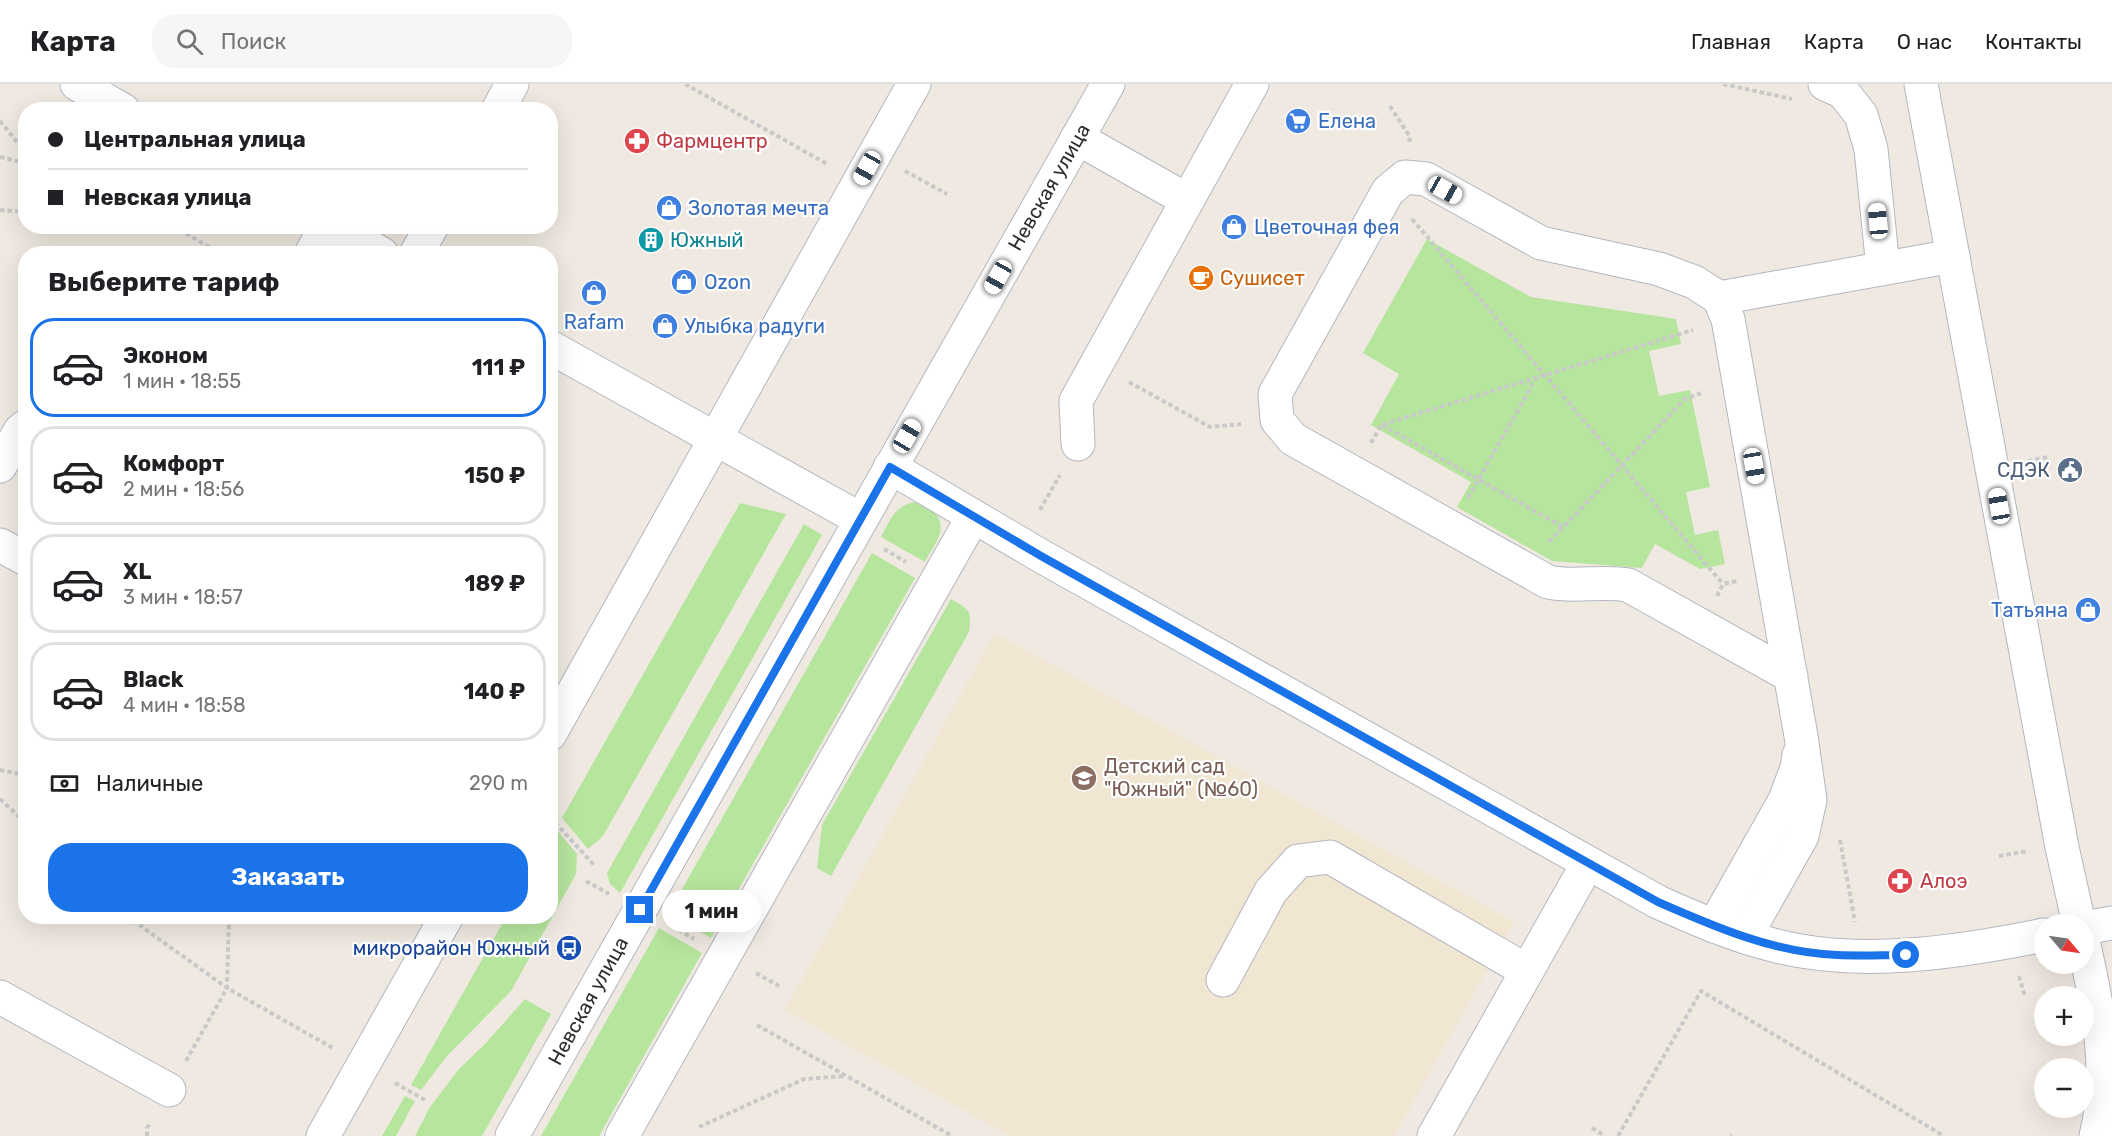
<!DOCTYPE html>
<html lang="ru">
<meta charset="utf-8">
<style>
body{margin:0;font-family:Rubik,sans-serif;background:#f6f6f6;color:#202124;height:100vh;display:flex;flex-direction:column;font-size:22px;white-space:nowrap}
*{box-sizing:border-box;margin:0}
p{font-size:20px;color:#757577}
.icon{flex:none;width:33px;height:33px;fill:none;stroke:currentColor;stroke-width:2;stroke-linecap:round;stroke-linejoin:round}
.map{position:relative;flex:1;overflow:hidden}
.sheet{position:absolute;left:18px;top:162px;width:540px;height:678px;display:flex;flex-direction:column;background:#fff;border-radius:24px;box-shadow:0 6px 24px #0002}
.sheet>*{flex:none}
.hud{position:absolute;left:18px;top:18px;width:540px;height:132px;border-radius:24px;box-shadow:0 6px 24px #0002;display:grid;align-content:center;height:132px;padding:0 30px;background:#fff}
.needle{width:39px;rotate:119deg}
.fabs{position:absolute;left:2034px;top:830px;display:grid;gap:12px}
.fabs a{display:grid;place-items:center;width:60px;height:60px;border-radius:50%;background:#fff;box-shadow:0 6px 24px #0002;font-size:30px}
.end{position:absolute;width:27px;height:27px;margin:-14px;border:8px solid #1a73e8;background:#fff;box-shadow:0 0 0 3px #fff}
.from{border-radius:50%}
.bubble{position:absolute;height:42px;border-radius:21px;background:#fff;box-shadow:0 6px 24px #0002;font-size:20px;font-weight:700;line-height:42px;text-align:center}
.car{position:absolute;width:18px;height:36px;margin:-18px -9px;border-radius:8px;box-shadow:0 0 4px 2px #0007;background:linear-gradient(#fff 24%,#345 0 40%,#fff 0 76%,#345 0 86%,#fff 0)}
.hud b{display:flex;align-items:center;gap:21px;height:57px;font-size:22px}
.hud b+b{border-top:2px solid #e0e0e0}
.hud i{width:15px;height:15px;background:#202124}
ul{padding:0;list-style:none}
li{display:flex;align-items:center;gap:18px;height:99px;margin:0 12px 9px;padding:0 18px;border:3px solid #e0e0e0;border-radius:24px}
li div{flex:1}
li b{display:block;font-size:22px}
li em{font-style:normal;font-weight:700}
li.active{border-color:#1a73e8}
li>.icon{width:54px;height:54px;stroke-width:1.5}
h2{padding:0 30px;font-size:27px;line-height:72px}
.pay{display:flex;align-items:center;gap:15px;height:66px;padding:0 30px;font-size:22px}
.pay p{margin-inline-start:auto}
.button{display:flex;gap:12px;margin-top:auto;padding:12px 30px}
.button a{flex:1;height:69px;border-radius:24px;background:#1a73e8;color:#fff;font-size:24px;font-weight:700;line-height:69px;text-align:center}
header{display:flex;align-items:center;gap:36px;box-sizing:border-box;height:84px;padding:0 30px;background:#fff;border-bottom:2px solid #e0e0e0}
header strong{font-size:28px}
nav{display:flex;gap:33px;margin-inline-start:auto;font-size:21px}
.search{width:420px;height:54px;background:#f6f6f6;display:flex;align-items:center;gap:15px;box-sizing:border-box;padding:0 21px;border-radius:24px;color:#757577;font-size:22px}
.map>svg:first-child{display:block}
.education{fill:#f0e6d1}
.green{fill:#b6e59e}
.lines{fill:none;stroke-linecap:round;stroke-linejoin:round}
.minor-casing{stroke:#b4b7c1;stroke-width:35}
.path{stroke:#c9c9c9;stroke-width:4;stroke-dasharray:4.5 3;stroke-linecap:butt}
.minor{stroke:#fff;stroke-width:33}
.route{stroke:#1a73e8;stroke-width:8}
.labels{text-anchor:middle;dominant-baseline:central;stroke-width:4.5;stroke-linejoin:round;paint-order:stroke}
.shop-label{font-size:20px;fill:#366cbe;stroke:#fff;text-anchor:start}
.health-label{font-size:20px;fill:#be3a42;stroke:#fff;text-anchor:start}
.street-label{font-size:20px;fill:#2e2e2e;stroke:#fff}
.culture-label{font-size:20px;fill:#0d838f;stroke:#fff;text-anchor:start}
.food-label{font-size:20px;fill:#c56008;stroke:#fff;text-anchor:start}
.service-label{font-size:20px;fill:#4e5e75;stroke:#fff;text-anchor:end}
.education-label{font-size:20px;fill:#785e54;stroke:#fff;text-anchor:start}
.transit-label{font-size:20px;fill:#164399;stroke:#fff;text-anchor:end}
</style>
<header>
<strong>Карта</strong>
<div class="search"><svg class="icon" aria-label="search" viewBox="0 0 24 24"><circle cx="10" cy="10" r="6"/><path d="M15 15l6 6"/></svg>Поиск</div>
<nav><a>Главная</a><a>Карта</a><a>О нас</a><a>Контакты</a></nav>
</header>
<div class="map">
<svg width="2112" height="1052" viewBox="0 0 2112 1052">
<rect width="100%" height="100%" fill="#efe9e1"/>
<polygon class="education" points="995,549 1514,838 1394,1052 1010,1052 785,926"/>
<g class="green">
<polygon points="1427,155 1531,213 1676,235 1681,260 1649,267 1659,312 1690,306 1710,403 1686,408 1695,451 1718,446 1725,480 1700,485 1655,460 1642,484 1552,477 1457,423 1471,398 1371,341 1399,290 1363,269"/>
<path d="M914 418C930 421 946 433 939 452 936 461 929 469 925 478L881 453C890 436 894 423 914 418Z"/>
<polygon points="740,419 786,430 603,752 588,765 562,734"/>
<polygon points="804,440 822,451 620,809 610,800 607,789"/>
<polygon points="872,469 915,494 711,854 668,830"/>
<path d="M951 515C969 525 972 527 969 548L831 792 817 784 822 741Z"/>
<polygon points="556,745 577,770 576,790 511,907 447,972 421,1006 411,1001 506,833 550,832 551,754"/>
<polygon points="659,844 702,869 599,1052 541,1052"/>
<polygon points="525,915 551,930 482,1052 415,1052 430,1023 459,985 485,960"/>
<polygon points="405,1012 415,1017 396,1052 382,1052"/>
</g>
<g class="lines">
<g class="minor-casing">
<g id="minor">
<polyline points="77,0 123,26"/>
<polyline points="1825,0 1843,8 1861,31 1871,65 1883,184"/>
<polyline points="1921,0 2062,763 2079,840"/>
<polyline points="498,26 512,0"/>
<polyline points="1077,54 1187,116"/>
<polyline points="333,142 382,170"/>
<polyline points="311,170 326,142"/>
<polyline points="416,170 432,142"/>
<polyline points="1719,214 1953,172"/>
<polyline points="550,263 860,435"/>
<polyline points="1078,360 1076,317 1252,0"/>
<polyline points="0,382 20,347 26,342"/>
<path d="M890 383 1041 472 1658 818C1696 835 1733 851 1773 861 1858 884 1960 868 2044 851"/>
<polyline points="0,461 26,475"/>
<polyline points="550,650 914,0"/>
<polyline points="1714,842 1785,716 1797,684 1799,671"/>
<polyline points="2084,844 2112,839"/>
<path d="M1745 853 1802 752 1810 716 1801 652 1728 235 1719 214 1694 198 1659 185 1541 159 1426 95 1405 93 1388 107 1275 310 1277 336 1293 355 1548 498C1575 504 1601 496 1628 501L1791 592"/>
<path d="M2084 861C2098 924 2112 989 2096 1052"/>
<polyline points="1223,896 1271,807 1298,777 1330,773 1527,887"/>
<polyline points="0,913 169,1006"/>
<polyline points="323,1052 447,832"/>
<polyline points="512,1052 1108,0"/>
<polyline points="622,1052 973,433"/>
<polyline points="1434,1052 1588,779"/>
</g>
</g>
<g class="path">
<polyline points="685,0 827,80"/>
<polyline points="1723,0 1792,15"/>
<polyline points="1390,22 1410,53 1409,59"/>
<polyline points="0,37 26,69"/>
<polyline points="0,73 26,79"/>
<polyline points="905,87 947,110"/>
<polyline points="0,126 26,128"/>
<polyline points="1412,135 1723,500"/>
<polyline points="173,142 213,165 252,170"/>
<polyline points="1129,298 1210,343 1241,340"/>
<polyline points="1382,341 1563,443"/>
<polyline points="1371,359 1381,341 1693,246"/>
<polyline points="2028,377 2048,373"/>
<polyline points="1468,414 1536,294"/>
<polyline points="1040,426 1060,391"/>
<polyline points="1549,458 1685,315 1704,308"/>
<polyline points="884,465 906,478"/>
<polyline points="1717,512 1723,500 1738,497"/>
<polyline points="0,686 26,691"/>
<polyline points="0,715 26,739"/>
<polyline points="550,733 595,782"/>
<polyline points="1840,756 1855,838"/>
<polyline points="1999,772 2028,767"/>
<polyline points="586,797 609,810"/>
<polyline points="127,832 227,904 333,964"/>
<polyline points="672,842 694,855"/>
<polyline points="756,889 779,902"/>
<polyline points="2019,892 2025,913"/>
<polyline points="757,941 952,1052"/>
<polyline points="186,977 227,904 229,832"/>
<polyline points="395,999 425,1016"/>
<polyline points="699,1043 804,995 846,992"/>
<polyline points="1592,1044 1605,1052"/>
<polyline points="147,1052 147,1044 151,1038"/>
<polyline points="1618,1052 1701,907 1944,1052"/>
<polyline points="1731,1052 1732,1051"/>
</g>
<use href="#minor" class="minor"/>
</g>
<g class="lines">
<path class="route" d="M640 826 890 383 1041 472 1658 818C1715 843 1775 869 1837 871 1860 872 1883 871 1906 871"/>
</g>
<defs>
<g id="supermarket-disc" transform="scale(1.35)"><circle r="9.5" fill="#3f7fe0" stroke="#fff"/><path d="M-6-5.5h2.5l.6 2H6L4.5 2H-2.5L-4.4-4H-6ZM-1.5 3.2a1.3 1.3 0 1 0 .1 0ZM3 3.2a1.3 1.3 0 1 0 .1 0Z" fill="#fff"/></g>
<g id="pharmacy-disc" transform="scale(1.35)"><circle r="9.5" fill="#e0444e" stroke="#fff"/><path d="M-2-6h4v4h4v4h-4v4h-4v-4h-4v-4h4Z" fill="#fff"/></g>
<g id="shop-disc" transform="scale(1.35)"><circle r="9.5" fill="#3f7fe0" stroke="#fff"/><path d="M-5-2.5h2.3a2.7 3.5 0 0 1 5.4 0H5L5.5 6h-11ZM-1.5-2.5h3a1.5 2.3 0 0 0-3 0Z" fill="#fff"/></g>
<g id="building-disc" transform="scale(1.35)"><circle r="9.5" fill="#0f9aa8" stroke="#fff"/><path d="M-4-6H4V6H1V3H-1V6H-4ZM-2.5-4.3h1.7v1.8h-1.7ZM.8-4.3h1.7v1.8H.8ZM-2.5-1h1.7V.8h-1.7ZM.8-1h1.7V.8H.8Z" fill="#fff"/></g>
<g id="cafe-disc" transform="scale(1.35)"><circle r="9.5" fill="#e8710a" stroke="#fff"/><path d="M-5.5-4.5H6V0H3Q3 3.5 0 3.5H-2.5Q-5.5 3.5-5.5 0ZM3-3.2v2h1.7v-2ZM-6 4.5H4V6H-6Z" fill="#fff"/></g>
<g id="civic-disc" transform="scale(1.35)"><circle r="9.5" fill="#5c6f8a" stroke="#fff"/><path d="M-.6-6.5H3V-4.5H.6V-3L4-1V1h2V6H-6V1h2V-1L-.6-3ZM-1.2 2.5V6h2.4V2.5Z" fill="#fff"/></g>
<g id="school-disc" transform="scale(1.35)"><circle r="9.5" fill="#8d6e63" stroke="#fff"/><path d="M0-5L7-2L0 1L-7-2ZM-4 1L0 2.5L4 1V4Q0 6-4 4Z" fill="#fff"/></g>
<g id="bus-disc" transform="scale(1.35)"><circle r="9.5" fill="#1a4fb4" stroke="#fff"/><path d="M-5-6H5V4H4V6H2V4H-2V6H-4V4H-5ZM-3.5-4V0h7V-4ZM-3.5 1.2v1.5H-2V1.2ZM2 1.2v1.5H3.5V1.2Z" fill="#fff"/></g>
</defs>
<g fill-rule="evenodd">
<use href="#supermarket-disc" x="1298" y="37"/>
<use href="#pharmacy-disc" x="637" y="57"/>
<use href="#shop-disc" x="669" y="124"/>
<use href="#shop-disc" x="1234" y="143"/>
<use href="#building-disc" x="651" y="156"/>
<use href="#cafe-disc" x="1201" y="194"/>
<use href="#shop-disc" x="684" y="198"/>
<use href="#shop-disc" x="594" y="209"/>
<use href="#shop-disc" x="665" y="242"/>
<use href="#civic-disc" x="2070" y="386"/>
<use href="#shop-disc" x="2088" y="526"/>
<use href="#school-disc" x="1084" y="694"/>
<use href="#pharmacy-disc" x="1900" y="797"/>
<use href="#bus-disc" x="569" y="864"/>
</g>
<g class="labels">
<g class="shop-label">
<text x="1318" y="37">Елена</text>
<text x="688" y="124">Золотая мечта</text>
<text x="1254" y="143">Цветочная фея</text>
<text x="704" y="198">Ozon</text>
<text x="594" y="238" text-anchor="middle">Rafam</text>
<text x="684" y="242">Улыбка радуги</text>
<text x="2068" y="526" text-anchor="end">Татьяна</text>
</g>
<g class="health-label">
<text x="656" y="57">Фармцентр</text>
<text x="1920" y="797">Алоэ</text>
</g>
<g class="street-label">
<text transform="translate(1049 103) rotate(-60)">Невская улица</text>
<text transform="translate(588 917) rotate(-61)">Невская улица</text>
</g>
<g class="culture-label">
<text x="670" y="156">Южный</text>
</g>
<g class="food-label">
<text x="1220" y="194">Сушисет</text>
</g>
<g class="service-label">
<text x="2050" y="386">СДЭК</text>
</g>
<g class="education-label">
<text x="1104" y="682">Детский сад<tspan x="1104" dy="23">"Южный" (№60)</tspan></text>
</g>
<g class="transit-label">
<text x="550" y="864">микрорайон Южный</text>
</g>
</g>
</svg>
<div class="fabs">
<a><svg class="needle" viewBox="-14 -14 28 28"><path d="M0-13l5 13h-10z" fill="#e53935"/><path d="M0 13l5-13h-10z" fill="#757577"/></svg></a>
<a>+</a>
<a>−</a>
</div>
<i class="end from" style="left:1906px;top:871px"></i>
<i class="end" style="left:640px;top:826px"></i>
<div class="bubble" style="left:662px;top:806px;width:99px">1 мин</div>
<i class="car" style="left:867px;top:84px;rotate:209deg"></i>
<i class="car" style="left:1445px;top:106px;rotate:119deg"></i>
<i class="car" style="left:1878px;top:137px;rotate:355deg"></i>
<i class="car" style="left:998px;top:193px;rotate:209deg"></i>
<i class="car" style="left:907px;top:352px;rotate:30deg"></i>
<i class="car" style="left:1754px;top:382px;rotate:170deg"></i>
<i class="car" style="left:1999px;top:422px;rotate:350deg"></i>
<div class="hud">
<b><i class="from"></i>Центральная улица</b>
<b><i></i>Невская улица</b>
</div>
<section class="sheet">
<h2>Выберите тариф</h2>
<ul>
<li class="active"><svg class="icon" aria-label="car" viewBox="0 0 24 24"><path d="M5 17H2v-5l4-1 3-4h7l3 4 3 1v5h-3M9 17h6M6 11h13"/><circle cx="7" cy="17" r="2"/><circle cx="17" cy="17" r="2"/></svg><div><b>Эконом</b><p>1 мин · 18:55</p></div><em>111 ₽</em></li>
<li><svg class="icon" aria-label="car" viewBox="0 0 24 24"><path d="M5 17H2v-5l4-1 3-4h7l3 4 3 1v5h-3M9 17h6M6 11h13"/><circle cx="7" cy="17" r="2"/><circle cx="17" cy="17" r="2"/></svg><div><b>Комфорт</b><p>2 мин · 18:56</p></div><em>150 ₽</em></li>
<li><svg class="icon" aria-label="car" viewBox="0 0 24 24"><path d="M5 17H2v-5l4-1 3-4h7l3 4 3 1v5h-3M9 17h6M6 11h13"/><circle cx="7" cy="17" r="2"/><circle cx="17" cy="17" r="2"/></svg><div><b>XL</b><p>3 мин · 18:57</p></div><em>189 ₽</em></li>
<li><svg class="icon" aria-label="car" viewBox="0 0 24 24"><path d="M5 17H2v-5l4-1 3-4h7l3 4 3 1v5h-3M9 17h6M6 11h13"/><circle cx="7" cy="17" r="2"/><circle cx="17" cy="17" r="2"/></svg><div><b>Black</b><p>4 мин · 18:58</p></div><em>140 ₽</em></li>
</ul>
<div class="pay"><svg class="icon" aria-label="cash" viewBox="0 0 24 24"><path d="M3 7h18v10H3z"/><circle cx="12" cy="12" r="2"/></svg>Наличные<p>290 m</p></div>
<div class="button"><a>Заказать</a></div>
</section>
</div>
